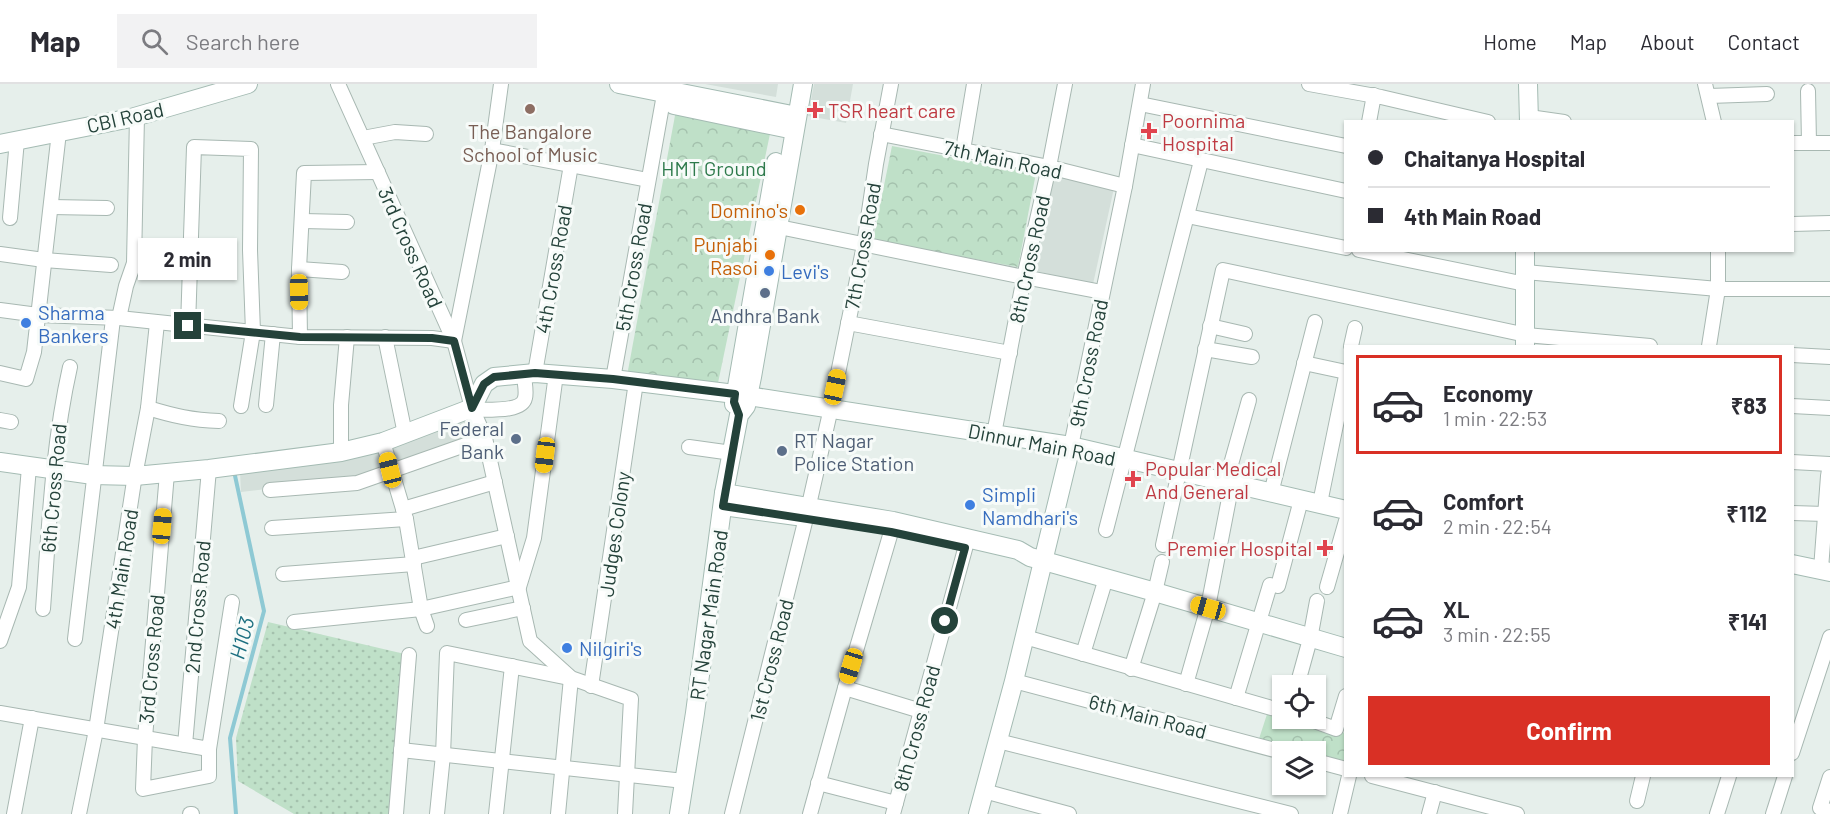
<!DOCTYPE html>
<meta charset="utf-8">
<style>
body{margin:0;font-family:Barlow,sans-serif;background:#f2f2f3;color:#2b2b33;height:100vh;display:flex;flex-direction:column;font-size:22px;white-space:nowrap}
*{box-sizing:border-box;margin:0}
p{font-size:20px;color:#7c7c81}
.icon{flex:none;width:33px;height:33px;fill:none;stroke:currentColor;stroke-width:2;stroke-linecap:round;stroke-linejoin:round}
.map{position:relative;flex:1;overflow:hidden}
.side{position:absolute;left:1344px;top:261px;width:450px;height:432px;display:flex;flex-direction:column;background:#fff;border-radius:0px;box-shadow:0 2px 4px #0004}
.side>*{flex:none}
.guide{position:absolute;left:1344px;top:36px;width:450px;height:132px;border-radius:0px;box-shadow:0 2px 4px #0004;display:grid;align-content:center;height:132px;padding:0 24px;background:#fff}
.buttons{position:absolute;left:1272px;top:591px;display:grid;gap:12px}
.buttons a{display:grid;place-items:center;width:54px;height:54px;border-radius:0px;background:#fff;box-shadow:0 2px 4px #0004;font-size:30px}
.end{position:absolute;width:27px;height:27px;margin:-14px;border:8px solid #24423a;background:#fff;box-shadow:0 0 0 3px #fff}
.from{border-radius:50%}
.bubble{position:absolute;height:42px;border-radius:0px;background:#fff;box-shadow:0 2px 4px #0004;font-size:20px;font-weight:700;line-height:42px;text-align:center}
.car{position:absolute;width:18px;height:36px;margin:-18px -9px;border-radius:8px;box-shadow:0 0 4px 2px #0007;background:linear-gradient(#f5c518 24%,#345 0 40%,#f5c518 0 76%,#345 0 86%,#f5c518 0)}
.guide b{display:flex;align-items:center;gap:21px;height:57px;font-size:22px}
.guide b+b{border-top:2px solid #e1e1e2}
.guide i{width:15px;height:15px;background:#2b2b33}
ul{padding:10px 0 0;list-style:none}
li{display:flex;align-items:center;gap:18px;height:99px;margin:0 12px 9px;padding:0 12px;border:3px solid transparent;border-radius:0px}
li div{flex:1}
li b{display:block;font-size:22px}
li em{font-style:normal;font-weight:700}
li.on{border-color:#d93025}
li>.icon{width:54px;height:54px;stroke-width:1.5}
.button{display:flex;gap:12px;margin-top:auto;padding:12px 24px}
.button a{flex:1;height:69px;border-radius:0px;background:#d93025;color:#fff;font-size:24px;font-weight:700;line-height:69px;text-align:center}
header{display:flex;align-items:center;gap:36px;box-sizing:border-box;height:84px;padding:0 30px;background:#fff;border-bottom:2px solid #e1e1e2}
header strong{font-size:28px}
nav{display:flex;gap:33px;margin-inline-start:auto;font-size:21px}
.search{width:420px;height:54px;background:#f2f2f3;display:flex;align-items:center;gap:15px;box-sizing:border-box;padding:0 21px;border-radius:0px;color:#7c7c81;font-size:22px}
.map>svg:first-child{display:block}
.built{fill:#d4dfda}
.grass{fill:url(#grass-dots)}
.forest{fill:url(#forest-crowns)}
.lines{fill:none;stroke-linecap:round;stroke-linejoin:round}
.stream{stroke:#8ec9d4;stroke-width:4}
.street-casing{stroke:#a8b8b2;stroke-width:16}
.secondary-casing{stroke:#a4bbb3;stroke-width:20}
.street{stroke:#fff;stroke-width:14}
.secondary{stroke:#fff;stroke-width:18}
.route{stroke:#24423a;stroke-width:8}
.education-dot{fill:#8d6e63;stroke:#f7fbf9;stroke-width:2}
.health-dot{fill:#e0444e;stroke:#f7fbf9;stroke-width:2}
.food-dot{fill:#e8710a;stroke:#f7fbf9;stroke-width:2}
.shop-dot{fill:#3f7fe0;stroke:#f7fbf9;stroke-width:2}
.service-dot{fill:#5c6f8a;stroke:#f7fbf9;stroke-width:2}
.labels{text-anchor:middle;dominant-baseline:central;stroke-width:6;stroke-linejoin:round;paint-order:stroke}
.health-label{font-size:20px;fill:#be3a42;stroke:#f7fbf9;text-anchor:start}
.street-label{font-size:20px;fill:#24423a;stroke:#f7fbf9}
.education-label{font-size:20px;fill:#785e54;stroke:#f7fbf9}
.park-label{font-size:20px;fill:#2d7a4b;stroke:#f7fbf9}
.food-label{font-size:20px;fill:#c56008;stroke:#f7fbf9;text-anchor:end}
.shop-label{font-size:20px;fill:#366cbe;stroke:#f7fbf9;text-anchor:start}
.service-label{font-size:20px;fill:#4e5e75;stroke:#f7fbf9}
.water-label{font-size:21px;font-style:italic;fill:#1c6f80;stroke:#f7fbf9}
</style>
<header>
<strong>Map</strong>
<div class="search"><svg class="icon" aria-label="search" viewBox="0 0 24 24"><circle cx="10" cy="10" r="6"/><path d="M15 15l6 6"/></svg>Search here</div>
<nav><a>Home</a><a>Map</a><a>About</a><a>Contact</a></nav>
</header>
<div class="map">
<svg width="1830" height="730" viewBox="0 0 1830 730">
<defs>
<pattern id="grass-dots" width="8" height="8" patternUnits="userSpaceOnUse" patternTransform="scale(1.5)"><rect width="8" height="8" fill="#bfe0c8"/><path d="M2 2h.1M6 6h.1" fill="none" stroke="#a4c1ad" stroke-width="1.8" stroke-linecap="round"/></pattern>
<pattern id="forest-crowns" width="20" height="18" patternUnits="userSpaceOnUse" patternTransform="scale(1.5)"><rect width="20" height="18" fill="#bfe0c8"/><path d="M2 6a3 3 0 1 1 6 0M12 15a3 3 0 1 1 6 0" fill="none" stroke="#a4c1ad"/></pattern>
</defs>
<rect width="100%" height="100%" fill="#e6efeb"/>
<g class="built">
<polygon points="705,0 778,0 776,13"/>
<polygon points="814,0 853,0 846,39 808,32"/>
<polygon points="1052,91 1114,104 1093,200 1031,186"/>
<polygon points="466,335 473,355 395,382 388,362"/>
<polygon points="383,364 388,385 358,394 241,408 240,388"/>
</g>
<polygon class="grass" points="268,538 409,571 394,730 294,730 238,697 236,654"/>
<g class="forest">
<polygon points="676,26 771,45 718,299 627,292"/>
<polygon points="892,62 1036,89 1018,183 873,156"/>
<polygon points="1269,624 1282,628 1282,634 1301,635 1345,649 1345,679 1316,677 1316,668 1282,668 1257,661"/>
</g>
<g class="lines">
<polyline class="stream" points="234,387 264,527 230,654 236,730"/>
<g class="street-casing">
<g id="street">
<polyline points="338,0 454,257 472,324 485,354 530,557 571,594 631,615 625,730"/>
<polyline points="1309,0 1381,13 1488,38"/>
<polyline points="1705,0 1714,38"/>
<polyline points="1808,7 1809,59"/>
<polyline points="1709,12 1767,10"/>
<polyline points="1140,20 1346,62"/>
<polyline points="1529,33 1564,38"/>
<polyline points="1369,38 1374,11"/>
<polyline points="881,50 1049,83 1125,102"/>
<polyline points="363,54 395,48 426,50"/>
<polyline points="1792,59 1830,59"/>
<polyline points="1132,61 1346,107"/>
<polyline points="492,66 648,96"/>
<polyline points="963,66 974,0"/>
<polyline points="51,123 107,124"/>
<polyline points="1187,132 1346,164"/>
<polyline points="10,134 17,56"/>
<polyline points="303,137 347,138"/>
<polyline points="1792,140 1830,139"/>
<polyline points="779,143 1024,193 1102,208"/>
<polyline points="1359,166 1525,200"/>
<polyline points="0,170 44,176 111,181"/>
<polyline points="299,185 342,188"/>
<polyline points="1525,188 1718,205 1830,205"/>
<polyline points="0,226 38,231 119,234 300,253 432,254 454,257"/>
<polyline points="119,234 126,202 134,179 137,32"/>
<polyline points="848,239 1010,269"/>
<polyline points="188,242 194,63 251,65 250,166 253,248 241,322"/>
<polyline points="1210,242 1245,250"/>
<polyline points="300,253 299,185 304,89 378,88"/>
<polyline points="385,253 405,350"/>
<polyline points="454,257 492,66 501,0"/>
<polyline points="1351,262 1355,244"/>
<polyline points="1709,262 1718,205 1718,166"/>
<polyline points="1205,265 1252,273"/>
<polyline points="1792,271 1830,273"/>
<polyline points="1304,279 1346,288"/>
<polyline points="0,289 26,295 34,268 59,48"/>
<polyline points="535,289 571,81"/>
<polyline points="613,295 665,5"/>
<polyline points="266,321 273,250"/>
<polyline points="1792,322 1830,324"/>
<path d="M148 324C174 332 192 336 219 337"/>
<path d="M473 326C485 325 522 329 525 314 527 307 524 297 524 290"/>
<polyline points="0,336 11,338"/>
<polyline points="994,350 1024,193 1049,83 1065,0"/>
<polyline points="383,358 406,435 421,525 427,542"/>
<polyline points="1071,362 1125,102 1143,0"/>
<polyline points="689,363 732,369"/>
<polyline points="341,368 341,321 347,253"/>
<polyline points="1792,378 1830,380"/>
<polyline points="167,389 145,654 143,705 209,692 209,665"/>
<polyline points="1226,398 1249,316"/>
<polyline points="270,406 357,399 485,354"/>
<polyline points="1271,409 1315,238"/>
<polyline points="1320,419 1346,292"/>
<polyline points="403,425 495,398"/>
<polyline points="1792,429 1825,430"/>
<polyline points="272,444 406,435"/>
<polyline points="1106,446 1201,77"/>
<polyline points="1163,461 1223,186 1526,251 1650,262"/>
<polyline points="413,474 507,452"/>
<polyline points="1821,485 1828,392 1830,380"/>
<polyline points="283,490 414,480"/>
<polyline points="1278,502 1301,416"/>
<polyline points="1327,503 1346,437"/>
<path d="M43 525C49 445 52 363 70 283"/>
<polyline points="466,536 523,524"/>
<polyline points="294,538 421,525 519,503 534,454 556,290"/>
<polyline points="1025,553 1282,627"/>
<polyline points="75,555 113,235"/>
<polyline points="0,557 19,503 29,383"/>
<polyline points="1083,570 1106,494"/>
<polyline points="1131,585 1155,508 1162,478"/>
<polyline points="1014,597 1282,668"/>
<polyline points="1186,600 1208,523 1232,399"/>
<polyline points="591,602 636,298"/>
<polyline points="1297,602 1310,555 1317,517"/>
<polyline points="845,604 921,627"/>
<polyline points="1236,614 1270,501"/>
<polyline points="0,629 209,665 232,518"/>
<polyline points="1306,634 1336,645 1346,612"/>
<polyline points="998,657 1291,730"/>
<polyline points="185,661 209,385"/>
<polyline points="401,666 684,697"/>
<polyline points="1792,669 1830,553"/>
<polyline points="1316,677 1346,685"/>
<polyline points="1372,692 1517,730"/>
<polyline points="1830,693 1820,724 1830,727"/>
<polyline points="818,699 896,719"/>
<polyline points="984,707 1069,730"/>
<polyline points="1637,717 1643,692"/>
<polyline points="14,730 32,634"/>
<polyline points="79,730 96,646 134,397 148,324 157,239"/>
<polyline points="190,730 192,730"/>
<polyline points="396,730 409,571"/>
<polyline points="437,730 443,671 447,569 569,594"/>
<polyline points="496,730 512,582"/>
<polyline points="558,730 571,594"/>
<polyline points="732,730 806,434 831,324 864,161 876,80 891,0"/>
<polyline points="810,730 845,604 891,448"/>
<polyline points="893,730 968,454"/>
<polyline points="1340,730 1349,692"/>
<polyline points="1429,730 1435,708"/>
<polyline points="1717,730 1729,692"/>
<polyline points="1773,730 1785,692"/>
</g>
</g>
<g class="secondary-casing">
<g id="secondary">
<polyline points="619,0 664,9 676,8 797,32"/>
<polyline points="1528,0 1529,38"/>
<polyline points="664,9 674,21 794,46"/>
<polyline points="0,60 131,34 248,0"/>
<polyline points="1525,262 1525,166"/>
<polyline points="734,320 776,78"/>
<polyline points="0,378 93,391 135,392 209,385 341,368 383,358 472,324 484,300 494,293 535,289 613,295 735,310 1071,362 1346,426"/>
<polyline points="724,409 893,437 1018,466 1030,473 1155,508 1346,564"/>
<polyline points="723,422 804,433"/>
<polyline points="1792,480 1830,488"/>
<polyline points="679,730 695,629 724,409 739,331 746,322 752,293 803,0"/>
<polyline points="978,730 1014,597 1071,362"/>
</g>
</g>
<use href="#street" class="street"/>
<use href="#secondary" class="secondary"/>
</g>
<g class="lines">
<polyline class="route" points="188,242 300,253 432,254 454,257 472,324 484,300 494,293 535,289 613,295 735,310 734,318 739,331 723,422 891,448 965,464 945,537"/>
</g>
<circle class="education-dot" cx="530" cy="25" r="6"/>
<g class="health-dot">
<path d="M812 17h6v6h6v6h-6v6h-6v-6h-6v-6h6z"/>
<path d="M1146 38h6v6h6v6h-6v6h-6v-6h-6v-6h6z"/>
<path d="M1130 386h6v6h6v6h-6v6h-6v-6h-6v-6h6z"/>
<path d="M1322 455h6v6h6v6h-6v6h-6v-6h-6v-6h6z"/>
</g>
<g class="food-dot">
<circle cx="800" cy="126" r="6"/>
<circle cx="770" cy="171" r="6"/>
</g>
<g class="shop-dot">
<circle cx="769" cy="187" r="6"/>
<circle cx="26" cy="239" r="6"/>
<circle cx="970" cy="421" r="6"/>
<circle cx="567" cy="564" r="6"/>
</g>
<g class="service-dot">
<circle cx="765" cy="209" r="6"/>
<circle cx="516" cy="355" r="6"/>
<circle cx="782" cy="367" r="6"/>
</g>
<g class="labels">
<g class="health-label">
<text x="828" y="26">TSR heart care</text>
<text x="1162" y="36">Poornima<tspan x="1162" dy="23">Hospital</tspan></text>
<text x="1145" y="384">Popular Medical<tspan x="1145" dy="23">And General</tspan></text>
<text x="1312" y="464" text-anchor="end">Premier Hospital</text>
</g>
<g class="street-label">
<text transform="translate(125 33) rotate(-13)">CBI Road</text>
<text transform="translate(1003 75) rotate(12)">7th Main Road</text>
<text transform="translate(862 162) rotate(-80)">7th Cross Road</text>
<text transform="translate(411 163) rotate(66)">3rd Cross Road</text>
<text transform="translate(1029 175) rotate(-78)">8th Cross Road</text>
<text transform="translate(633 183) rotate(-80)">5th Cross Road</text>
<text transform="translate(553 185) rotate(-80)">4th Cross Road</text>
<text transform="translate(1088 279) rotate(-79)">9th Cross Road</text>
<text transform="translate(1042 360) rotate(11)">Dinnur Main Road</text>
<text transform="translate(53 404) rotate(-85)">6th Cross Road</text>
<text transform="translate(614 450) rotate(-82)">Judges Colony</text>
<text transform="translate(121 485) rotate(-81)">4th Main Road</text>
<text transform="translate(197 523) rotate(-85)">2nd Cross Road</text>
<text transform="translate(708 531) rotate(-82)">RT Nagar Main Road</text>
<text transform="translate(151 575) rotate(-85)">3rd Cross Road</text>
<text transform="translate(771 576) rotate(-76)">1st Cross Road</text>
<text transform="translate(1148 632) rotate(15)">6th Main Road</text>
<text transform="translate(916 644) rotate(-75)">8th Cross Road</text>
</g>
<g class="education-label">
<text x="530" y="47">The Bangalore<tspan x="530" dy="23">School of Music</tspan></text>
</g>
<g class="park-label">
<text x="714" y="84">HMT Ground</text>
</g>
<g class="food-label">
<text x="788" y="126">Domino's</text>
<text x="758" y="160">Punjabi<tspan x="758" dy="23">Rasoi</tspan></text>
</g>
<g class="shop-label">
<text x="781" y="187">Levi's</text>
<text x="38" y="228">Sharma<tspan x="38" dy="23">Bankers</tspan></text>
<text x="982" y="410">Simpli<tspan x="982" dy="23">Namdhari's</tspan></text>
<text x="579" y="564">Nilgiri's</text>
</g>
<g class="service-label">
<text x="765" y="231">Andhra Bank</text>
<text x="504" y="344" text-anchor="end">Federal<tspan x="504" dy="23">Bank</tspan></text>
<text x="794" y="356" text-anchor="start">RT Nagar<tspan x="794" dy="23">Police Station</tspan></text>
</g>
<g class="water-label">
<text transform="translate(241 554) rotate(-75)">H103</text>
</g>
</g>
</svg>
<div class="buttons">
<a><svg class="icon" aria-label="locate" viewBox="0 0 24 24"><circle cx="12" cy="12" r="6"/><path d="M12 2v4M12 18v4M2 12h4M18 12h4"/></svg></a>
<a><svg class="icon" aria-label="layers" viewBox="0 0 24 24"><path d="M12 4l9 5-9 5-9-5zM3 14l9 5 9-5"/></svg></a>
</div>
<i class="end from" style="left:945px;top:537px"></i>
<i class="end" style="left:188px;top:242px"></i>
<div class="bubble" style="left:138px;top:154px;width:99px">2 min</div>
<i class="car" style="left:299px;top:208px;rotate:179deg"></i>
<i class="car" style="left:835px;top:303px;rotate:12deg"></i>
<i class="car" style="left:545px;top:371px;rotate:187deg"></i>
<i class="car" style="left:390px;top:386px;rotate:346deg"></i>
<i class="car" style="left:162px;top:442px;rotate:5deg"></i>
<i class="car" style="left:1208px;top:524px;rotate:286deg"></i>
<i class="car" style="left:851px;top:582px;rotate:197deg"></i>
<div class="guide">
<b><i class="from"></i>Chaitanya Hospital</b>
<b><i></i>4th Main Road</b>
</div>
<section class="side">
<ul>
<li class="on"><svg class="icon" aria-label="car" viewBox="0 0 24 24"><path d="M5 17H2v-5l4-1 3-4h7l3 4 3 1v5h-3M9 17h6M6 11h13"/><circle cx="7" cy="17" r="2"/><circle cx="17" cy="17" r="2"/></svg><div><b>Economy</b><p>1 min · 22:53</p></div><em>₹83</em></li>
<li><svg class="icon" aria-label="car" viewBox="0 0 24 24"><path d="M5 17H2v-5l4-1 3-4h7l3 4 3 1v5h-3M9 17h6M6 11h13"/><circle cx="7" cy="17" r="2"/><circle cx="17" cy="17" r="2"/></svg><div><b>Comfort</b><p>2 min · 22:54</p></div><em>₹112</em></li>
<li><svg class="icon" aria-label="car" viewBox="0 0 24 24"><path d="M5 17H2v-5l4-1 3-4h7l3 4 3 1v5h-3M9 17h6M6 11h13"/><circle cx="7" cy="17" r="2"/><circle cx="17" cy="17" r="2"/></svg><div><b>XL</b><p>3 min · 22:55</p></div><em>₹141</em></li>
</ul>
<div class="button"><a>Confirm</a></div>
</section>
</div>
